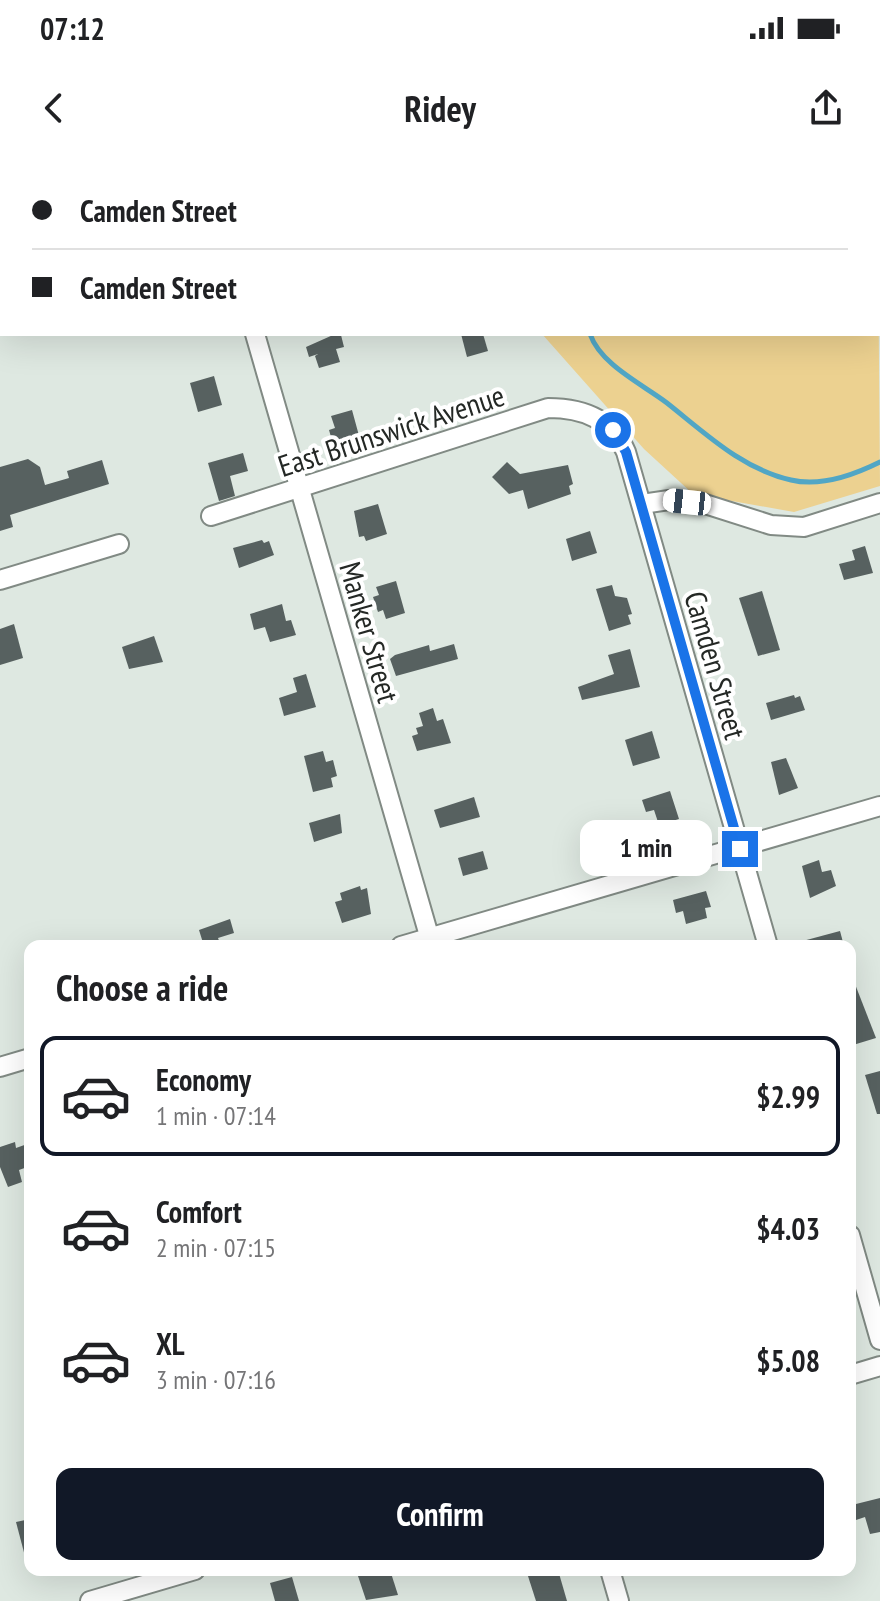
<!DOCTYPE html>
<meta charset="utf-8">
<style>
body{margin:0;font-family:"PT Sans Narrow",sans-serif;background:#f6f6f6;color:#202124;height:100vh;display:flex;flex-direction:column;font-size:30px;white-space:nowrap}
*{box-sizing:border-box;margin:0}
p{font-size:26px;color:#757577}
.icon{flex:none;width:44px;height:44px;fill:none;stroke:currentColor;stroke-width:2;stroke-linecap:round;stroke-linejoin:round}
.map{position:relative;flex:1;overflow:hidden}
.details{position:absolute;left:24px;top:780px;width:832px;height:636px;display:flex;flex-direction:column;background:#fff;border-radius:16px;box-shadow:0 8px 32px #0002}
.details>*{flex:none}
.hud{position:absolute;left:0px;top:0px;width:880px;height:176px;box-shadow:0 8px 32px #0002;display:grid;align-content:center;height:176px;padding:0 32px;background:#fff}
.end{position:absolute;width:36px;height:36px;margin:-18px;border:10px solid #1a73e8;background:#fff;box-shadow:0 0 0 4px #fff}
.from{border-radius:50%}
.bubble{position:absolute;height:56px;border-radius:16px;background:#fff;box-shadow:0 8px 32px #0002;font-size:26px;font-weight:600;line-height:56px;text-align:center}
.car{position:absolute;width:24px;height:48px;margin:-24px -12px;border-radius:10px;box-shadow:0 0 6px 2px #0007;background:linear-gradient(#fff 24%,#345 0 40%,#fff 0 76%,#345 0 86%,#fff 0)}
.hud b{display:flex;align-items:center;gap:28px;height:76px;font-size:30px}
.hud b+b{border-top:2px solid #e0e0e0}
.hud i{width:20px;height:20px;background:#202124}
ul{padding:0;list-style:none}
li{display:flex;align-items:center;gap:24px;height:120px;margin:0 16px 12px;padding:0 16px;border:4px solid transparent;border-radius:16px}
li div{flex:1}
li b{display:block;font-size:30px}
li em{font-style:normal;font-weight:600}
li.on{border-color:#111827}
li>.icon{width:72px;height:72px;stroke-width:1.5}
h2{padding:0 32px;font-size:36px;line-height:96px}
.primary-button{display:flex;gap:16px;margin-top:auto;padding:16px 32px}
.primary-button a{flex:1;height:92px;border-radius:16px;background:#111827;color:#fff;font-size:32px;font-weight:600;line-height:92px;text-align:center}
.status{display:flex;justify-content:space-between;align-items:center;height:56px;padding:0 40px;background:#fff;direction:ltr}
.status svg{height:22px;fill:currentColor}
header{display:flex;justify-content:space-between;align-items:center;height:104px;padding:0 32px;background:#fff;font-size:36px;font-weight:600}
.map>svg:first-child{display:block}
.green{fill:#ecd190}
.lines{fill:none;stroke-linecap:round;stroke-linejoin:round}
.stream{stroke:#51a6c5;stroke-width:5}
.building{fill:#576160}
.minor-casing{stroke:#818a84;stroke-width:22}
.secondary-casing{stroke:#818a84;stroke-width:30}
.minor{stroke:#fff;stroke-width:18}
.secondary{stroke:#fff;stroke-width:26}
.route{stroke:#1a73e8;stroke-width:10}
.labels{text-anchor:middle;dominant-baseline:central;stroke-width:8;stroke-linejoin:round;paint-order:stroke}
.street-label{font-size:30px;fill:#242825;stroke:#fff}
</style>
<div class="status"><b>07:12</b><svg viewBox="0 0 49 12"><path d="M0 12V9h3v3zM5 12V6h3v6zM10 12V3h3v9zM15 12V0h3v12zM26 1h20v11H26zM47 4h2v5h-2z"/></svg></div>
<header><svg class="icon" aria-label="back" viewBox="0 0 24 24"><path d="M15 5l-7 7 7 7"/></svg>Ridey<svg class="icon" aria-label="share" viewBox="0 0 24 24"><path d="M12 15V3M7 8l5-5 5 5M5 13v7h14v-7"/></svg></header>
<div class="map">
<svg width="880" height="1441" viewBox="0 0 880 1441">
<rect width="100%" height="100%" fill="#dee8e1"/>
<g class="green">
<polygon points="484,0 853,0 854,2 484,2"/>
<polygon points="878,78 880,326 794,352 693,334 644,289 542,174 878,174"/>
</g>
<g class="lines">
<g class="stream">
<polyline points="584,2 584,0"/>
<path d="M590 174C601 205 642 224 667 243 705 273 742 309 791 320 820 327 854 315 880 302"/>
</g>
</g>
<g class="building">
<polygon points="461,174 483,174 488,191 467,197"/>
<polygon points="333,175 341,175 344,187 336,189 340,202 319,208 315,196 318,194 309,197 306,187"/>
<polygon points="214,216 222,245 198,252 190,223"/>
<polygon points="352,250 361,283 333,284 329,270 335,268 331,256"/>
<polygon points="243,293 248,311 230,316 235,336 219,341 208,303"/>
<polygon points="28,299 40,307 45,325 69,318 67,311 102,300 109,324 10,355 13,367 0,371 0,307"/>
<polygon points="507,302 520,314 568,305 573,324 569,326 571,334 528,349 523,330 509,334 492,317"/>
<polygon points="378,344 387,374 366,381 364,376 359,377 354,351"/>
<polygon points="590,371 597,393 572,401 566,379"/>
<polygon points="262,380 264,383 269,381 274,395 239,408 233,388"/>
<polygon points="865,386 873,413 844,420 839,404 855,400 852,390"/>
<polygon points="396,421 405,453 386,459 383,450 378,452 373,437 379,435 376,427"/>
<polygon points="612,425 615,436 627,438 632,454 628,455 631,464 609,471 596,429"/>
<polygon points="762,431 780,490 758,496 739,438"/>
<polygon points="282,444 286,461 291,460 296,475 270,482 265,467 254,470 250,454"/>
<polygon points="14,464 23,498 0,505 0,469"/>
<polygon points="154,476 163,502 129,509 122,487"/>
<polygon points="454,484 458,499 396,516 390,499 395,495 429,485 430,491"/>
<polygon points="630,489 640,527 582,540 578,527 614,514 608,495"/>
<polygon points="306,514 316,547 284,556 279,538 297,532 293,518"/>
<polygon points="794,535 795,538 800,536 805,550 771,560 766,543"/>
<polygon points="433,548 437,561 443,559 451,583 417,591 412,576 418,574 416,568 423,566 419,553"/>
<polygon points="652,571 660,598 633,606 625,580"/>
<polygon points="323,591 326,602 333,600 337,616 331,618 333,627 313,632 304,596"/>
<polygon points="786,598 798,628 779,635 771,602"/>
<polygon points="670,631 679,659 659,665 654,650 646,652 642,640"/>
<polygon points="474,637 480,657 440,668 434,650"/>
<polygon points="340,654 342,673 314,682 309,663"/>
<polygon points="483,691 488,709 463,716 458,698"/>
<polygon points="819,700 822,712 831,710 836,726 810,738 802,706"/>
<polygon points="360,726 361,730 367,728 371,754 342,763 335,742 342,740 340,733"/>
<polygon points="706,731 711,747 705,748 707,758 686,764 683,751 676,753 673,740"/>
<polygon points="230,759 234,773 218,778 221,786 204,786 199,770"/>
<polygon points="840,771 844,786 800,786 799,782"/>
<polygon points="853,819 876,878 853,885 850,874"/>
<polygon points="880,911 880,954 877,954 865,915"/>
<polygon points="15,982 16,988 30,983 30,1006 19,1010 22,1022 8,1027 0,1007 0,987"/>
<polygon points="880,1338 880,1372 870,1374 865,1357 856,1360 852,1345"/>
<polygon points="30,1359 30,1400 26,1400 16,1362"/>
<polygon points="356,1410 390,1410 398,1435 366,1440"/>
<polygon points="536,1410 558,1410 567,1441 536,1441 527,1413"/>
<polygon points="292,1417 299,1441 275,1441 270,1423"/>
</g>
<g class="lines">
<g class="minor-casing">
<g id="minor">
<polyline points="206,0 206,2"/>
<polyline points="255,174 432,786"/>
<polyline points="642,344 669,340 705,344 771,365 804,367 880,343"/>
<path d="M211 356 548 248C583 248 612 259 626 292L768 786"/>
<polyline points="0,420 119,384"/>
<polyline points="401,786 880,646"/>
<polyline points="0,907 30,898"/>
<polyline points="850,1075 880,1180"/>
<polyline points="850,1215 880,1206"/>
<polyline points="610,1410 619,1441"/>
<polyline points="90,1441 195,1410"/>
</g>
</g>
<g class="secondary-casing">
<polyline id="secondary" points="17,2 22,0"/>
</g>
<use href="#minor" class="minor"/>
<use href="#secondary" class="secondary"/>
</g>
<g class="lines">
<polyline class="route" points="613,270 626,292 740,689"/>
</g>
<g class="labels">
<g class="street-label">
<text transform="translate(391 270) rotate(-18)">East Brunswick Avenue</text>
<text transform="translate(370 472) rotate(74)">Manker Street</text>
<text transform="translate(716 505) rotate(74)">Camden Street</text>
</g>
</g>
</svg>
<i class="end from" style="left:613px;top:270px"></i>
<i class="end" style="left:740px;top:689px"></i>
<div class="bubble" style="left:580px;top:660px;width:132px">1 min</div>
<i class="car" style="left:687px;top:342px;rotate:276deg"></i>
<div class="hud">
<b><i class="from"></i>Camden Street</b>
<b><i></i>Camden Street</b>
</div>
<section class="details">
<h2>Choose a ride</h2>
<ul>
<li class="on"><svg class="icon" aria-label="car" viewBox="0 0 24 24"><path d="M5 17H2v-5l4-1 3-4h7l3 4 3 1v5h-3M9 17h6M6 11h13"/><circle cx="7" cy="17" r="2"/><circle cx="17" cy="17" r="2"/></svg><div><b>Economy</b><p>1 min · 07:14</p></div><em>$2.99</em></li>
<li><svg class="icon" aria-label="car" viewBox="0 0 24 24"><path d="M5 17H2v-5l4-1 3-4h7l3 4 3 1v5h-3M9 17h6M6 11h13"/><circle cx="7" cy="17" r="2"/><circle cx="17" cy="17" r="2"/></svg><div><b>Comfort</b><p>2 min · 07:15</p></div><em>$4.03</em></li>
<li><svg class="icon" aria-label="car" viewBox="0 0 24 24"><path d="M5 17H2v-5l4-1 3-4h7l3 4 3 1v5h-3M9 17h6M6 11h13"/><circle cx="7" cy="17" r="2"/><circle cx="17" cy="17" r="2"/></svg><div><b>XL</b><p>3 min · 07:16</p></div><em>$5.08</em></li>
</ul>
<div class="primary-button"><a>Confirm</a></div>
</section>
</div>
